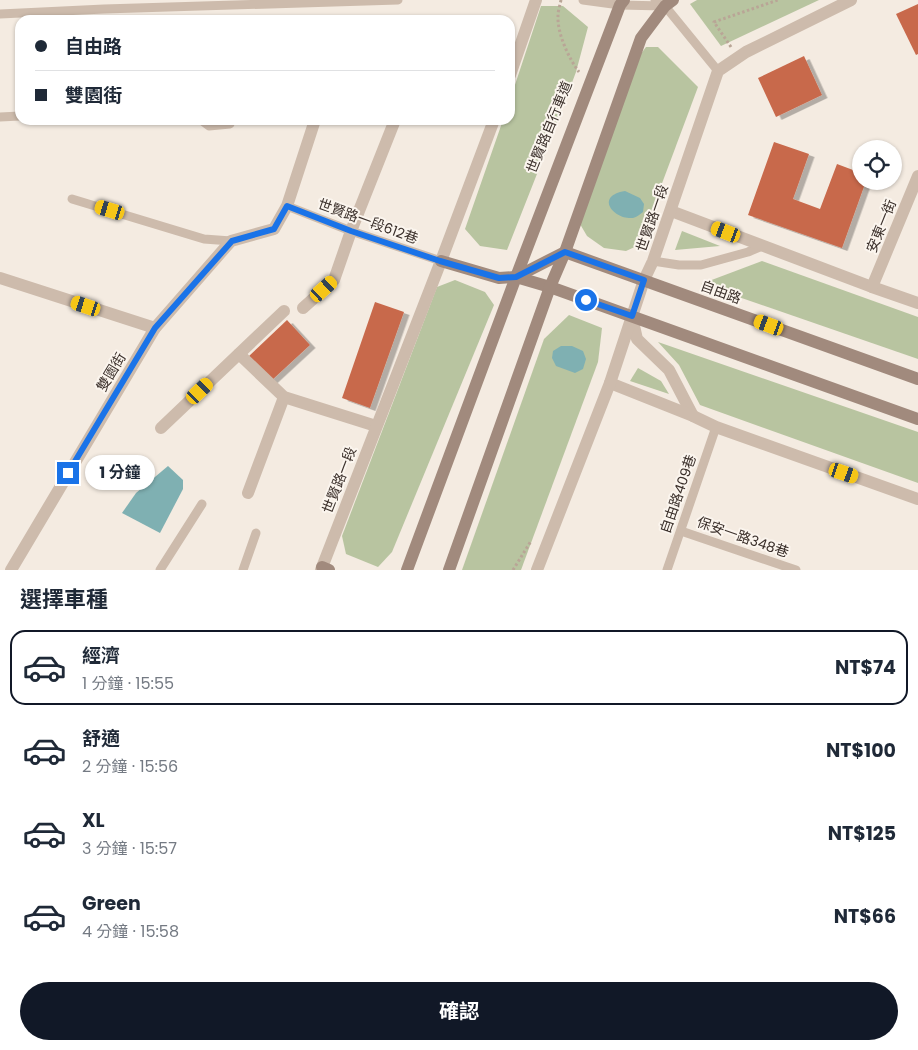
<!DOCTYPE html>
<html lang="zh-TW">
<meta charset="utf-8">
<style>
body{margin:0;font-family:Poppins,"Noto Sans TC",sans-serif;background:#f2f2f3;color:#1f2937;height:100vh;display:flex;flex-direction:column;font-size:19px;white-space:nowrap}
*{box-sizing:border-box;margin:0}
p{font-size:16px;color:#747a83}
.icon{flex:none;width:28px;height:28px;fill:none;stroke:currentColor;stroke-width:2;stroke-linecap:round;stroke-linejoin:round}
.map{position:relative;height:570px;overflow:hidden}
.side{display:flex;flex-direction:column;background:#fff;flex:1}
.side>*{flex:none}
.guide{position:absolute;left:15px;top:15px;width:500px;height:110px;border-radius:15px;box-shadow:0 1px 4px #0004;display:grid;align-content:center;height:110px;padding:0 20px;background:#fff}
.controls{position:absolute;left:852px;top:140px;display:grid;gap:10px}
.controls a{display:grid;place-items:center;width:50px;height:50px;border-radius:50%;background:#fff;box-shadow:0 1px 4px #0004;font-size:25px}
.end{position:absolute;width:22px;height:22px;margin:-11px;border:6px solid #1a73e8;background:#fff;box-shadow:0 0 0 2px #fff}
.from{border-radius:50%}
.bubble{position:absolute;height:35px;border-radius:18px;background:#fff;box-shadow:0 1px 4px #0004;font-size:16px;font-weight:700;line-height:35px;text-align:center}
.car{position:absolute;width:15px;height:30px;margin:-15px -8px;border-radius:6px;box-shadow:0 0 4px 1px #0007;background:linear-gradient(#f5c518 24%,#345 0 40%,#f5c518 0 76%,#345 0 86%,#f5c518 0)}
.guide b{display:flex;align-items:center;gap:18px;height:48px;font-size:19px}
.guide b+b{border-top:1px solid #e0e1e3}
.guide i{width:12px;height:12px;background:#1f2937}
ul{padding:0;list-style:none}
li{display:flex;align-items:center;gap:15px;height:75px;margin:0 10px 8px;padding:0 10px;border:2px solid transparent;border-radius:15px}
li div{flex:1}
li b{display:block;font-size:19px}
li em{font-style:normal;font-weight:700}
li.on{border-color:#111827}
li>.icon{width:45px;height:45px;stroke-width:1.5}
h2{padding:0 20px;font-size:22px;line-height:60px}
.cta{display:flex;gap:10px;margin-top:auto;padding:10px 20px}
.cta a{flex:1;height:58px;border-radius:30px;background:#111827;color:#fff;font-size:20px;font-weight:700;line-height:58px;text-align:center}
.map>svg:first-child{display:block}
.green{fill:#b8c4a0}
.water{fill:#7fb0b2}
.building{fill:#c8694b;filter:url(#shadow)}
.lines{fill:none;stroke-linecap:round;stroke-linejoin:round}
.path{stroke:#b9a596;stroke-width:3;stroke-dasharray:2.5 2.5;stroke-linecap:butt}
.lane{stroke:#cdbbac;stroke-width:9}
.street{stroke:#cdbbac;stroke-width:12}
.secondary{stroke:#a18a7d;stroke-width:12}
.route{stroke:#1a73e8;stroke-width:6}
.labels{text-anchor:middle;dominant-baseline:central;stroke-width:4;stroke-linejoin:round;paint-order:stroke}
.street-label{font-size:14px;fill:#3b302b;stroke:#fbf5ee}
</style>
<div class="map">
<svg width="918" height="570" viewBox="0 0 918 570">
<defs>
<filter id="shadow"><feDropShadow dx="5.5" dy="3" stdDeviation="0" flood-color="#0004"/></filter>
</defs>
<rect width="100%" height="100%" fill="#f4ebe1"/>
<g class="green">
<polygon points="697,0 819,0 721,46 690,4"/>
<polygon points="541,6 563,6 588,27 576,72 548,146 507,250 480,246 465,229 503,120 510,120 510,100"/>
<polygon points="646,47 658,47 698,87 639,245 626,251 604,248 587,236 580,224 640,55"/>
<polygon points="682,231 720,246 675,250"/>
<polygon points="762,261 918,317 918,359 701,284"/>
<polygon points="455,280 485,292 494,305 392,552 378,567 346,554 342,536 437,287"/>
<polygon points="569,315 602,328 598,362 521,570 462,570 544,339"/>
<polygon points="658,342 918,432 918,483 700,405 679,365"/>
<polygon points="638,368 661,381 669,394 630,381"/>
</g>
<g class="water">
<path d="M625 191 640 198 644 204 643 212C640 214 637 217 633 218 614 220 594 196 625 191Z"/>
<polygon points="561,346 572,346 583,351 586,359 583,369 575,373 556,366 552,358 553,351"/>
<polygon points="168,466 183,480 183,489 160,533 122,513 136,493"/>
</g>
<g class="building">
<polygon points="918,4 918,54 916,55 896,14"/>
<polygon points="804,56 822,95 776,117 758,78"/>
<polygon points="774,142 809,154 793,199 820,209 837,164 861,173 861,181 866,181 842,248 748,215"/>
<polygon points="375,302 404,312 370,408 342,398"/>
<polygon points="287,320 310,345 271,381 248,357"/>
</g>
<g class="lines">
<g class="path">
<path d="M561 0C560 5 558 11 558 16 557 33 569 59 579 72"/>
<polyline points="731,47 714,22 778,0"/>
<polyline points="513,570 531,541"/>
</g>
<g class="lane">
<polyline points="583,0 620,5 664,6"/>
<polyline points="655,0 665,6 718,71"/>
<polyline points="0,14 104,9 398,0"/>
<polyline points="0,117 20,116"/>
<polyline points="201,120 209,126 230,124"/>
<polyline points="72,199 204,239 231,241"/>
<polyline points="287,206 351,231 441,261"/>
<polyline points="653,261 679,265 701,265 748,252 762,246"/>
<polyline points="681,531 796,570"/>
<polyline points="160,570 202,504"/>
<polyline points="243,570 256,533"/>
<polyline points="667,570 716,427"/>
</g>
<g class="street">
<polyline points="510,75 536,0"/>
<polyline points="671,211 872,287 918,303"/>
<polyline points="0,278 155,328 11,570"/>
<polyline points="872,287 918,176"/>
<polyline points="303,308 334,280 351,231 395,120"/>
<polyline points="632,317 637,339 669,370 693,416"/>
<polyline points="155,328 231,241 274,229 287,206 315,120"/>
<polyline points="239,354 284,397 376,426"/>
<polyline points="610,383 693,416 716,427 918,499"/>
<polyline points="161,428 284,311"/>
<polyline points="248,493 284,397"/>
<polyline points="321,570 441,261 494,120"/>
<polyline points="537,570 610,383 644,280 653,261 718,71 746,52 851,0"/>
</g>
<g class="secondary">
<polyline points="441,261 499,278 516,277 550,287 918,419"/>
<polyline points="516,277 565,252 918,379"/>
<polyline points="322,567 329,570"/>
<polyline points="407,570 516,277 620,5 624,0"/>
<polyline points="449,570 550,287 565,252 641,38 665,6 673,0"/>
</g>
</g>
<g class="lines">
<polyline class="route" points="68,473 155,328 232,241 274,229 287,206 351,231 440,261 499,278 516,277 565,252 644,280 632,316 586,300"/>
</g>
<g class="labels">
<g class="street-label">
<text transform="translate(549 127) rotate(-68)">世賢路自行車道</text>
<text transform="translate(652 218) rotate(-71)">世賢路一段</text>
<text transform="translate(368 221) rotate(20)">世賢路一段612巷</text>
<text transform="translate(881 226) rotate(-68)">安東一街</text>
<text transform="translate(721 292) rotate(20)">自由路</text>
<text transform="translate(111 372) rotate(-59)">雙園街</text>
<text transform="translate(339 480) rotate(-69)">世賢路一段</text>
<text transform="translate(678 494) rotate(-71)">自由路409巷</text>
<text transform="translate(743 537) rotate(19)">保安一路348巷</text>
</g>
</g>
</svg>
<div class="controls">
<a><svg class="icon" aria-label="locate" viewBox="0 0 24 24"><circle cx="12" cy="12" r="6"/><path d="M12 2v4M12 18v4M2 12h4M18 12h4"/></svg></a>
</div>
<i class="end from" style="left:586px;top:300px"></i>
<i class="end" style="left:68px;top:473px"></i>
<div class="bubble" style="left:85px;top:455px;width:70px">1 分鐘</div>
<i class="car" style="left:110px;top:210px;rotate:287deg"></i>
<i class="car" style="left:726px;top:232px;rotate:291deg"></i>
<i class="car" style="left:324px;top:289px;rotate:48deg"></i>
<i class="car" style="left:86px;top:306px;rotate:288deg"></i>
<i class="car" style="left:769px;top:325px;rotate:290deg"></i>
<i class="car" style="left:200px;top:391px;rotate:46deg"></i>
<i class="car" style="left:844px;top:473px;rotate:109deg"></i>
<div class="guide">
<b><i class="from"></i>自由路</b>
<b><i></i>雙園街</b>
</div>
</div>
<section class="side">
<h2>選擇車種</h2>
<ul>
<li class="on"><svg class="icon" aria-label="car" viewBox="0 0 24 24"><path d="M5 17H2v-5l4-1 3-4h7l3 4 3 1v5h-3M9 17h6M6 11h13"/><circle cx="7" cy="17" r="2"/><circle cx="17" cy="17" r="2"/></svg><div><b>經濟</b><p>1 分鐘 · 15:55</p></div><em>NT$74</em></li>
<li><svg class="icon" aria-label="car" viewBox="0 0 24 24"><path d="M5 17H2v-5l4-1 3-4h7l3 4 3 1v5h-3M9 17h6M6 11h13"/><circle cx="7" cy="17" r="2"/><circle cx="17" cy="17" r="2"/></svg><div><b>舒適</b><p>2 分鐘 · 15:56</p></div><em>NT$100</em></li>
<li><svg class="icon" aria-label="car" viewBox="0 0 24 24"><path d="M5 17H2v-5l4-1 3-4h7l3 4 3 1v5h-3M9 17h6M6 11h13"/><circle cx="7" cy="17" r="2"/><circle cx="17" cy="17" r="2"/></svg><div><b>XL</b><p>3 分鐘 · 15:57</p></div><em>NT$125</em></li>
<li><svg class="icon" aria-label="car" viewBox="0 0 24 24"><path d="M5 17H2v-5l4-1 3-4h7l3 4 3 1v5h-3M9 17h6M6 11h13"/><circle cx="7" cy="17" r="2"/><circle cx="17" cy="17" r="2"/></svg><div><b>Green</b><p>4 分鐘 · 15:58</p></div><em>NT$66</em></li>
</ul>
<div class="cta"><a>確認</a></div>
</section>
